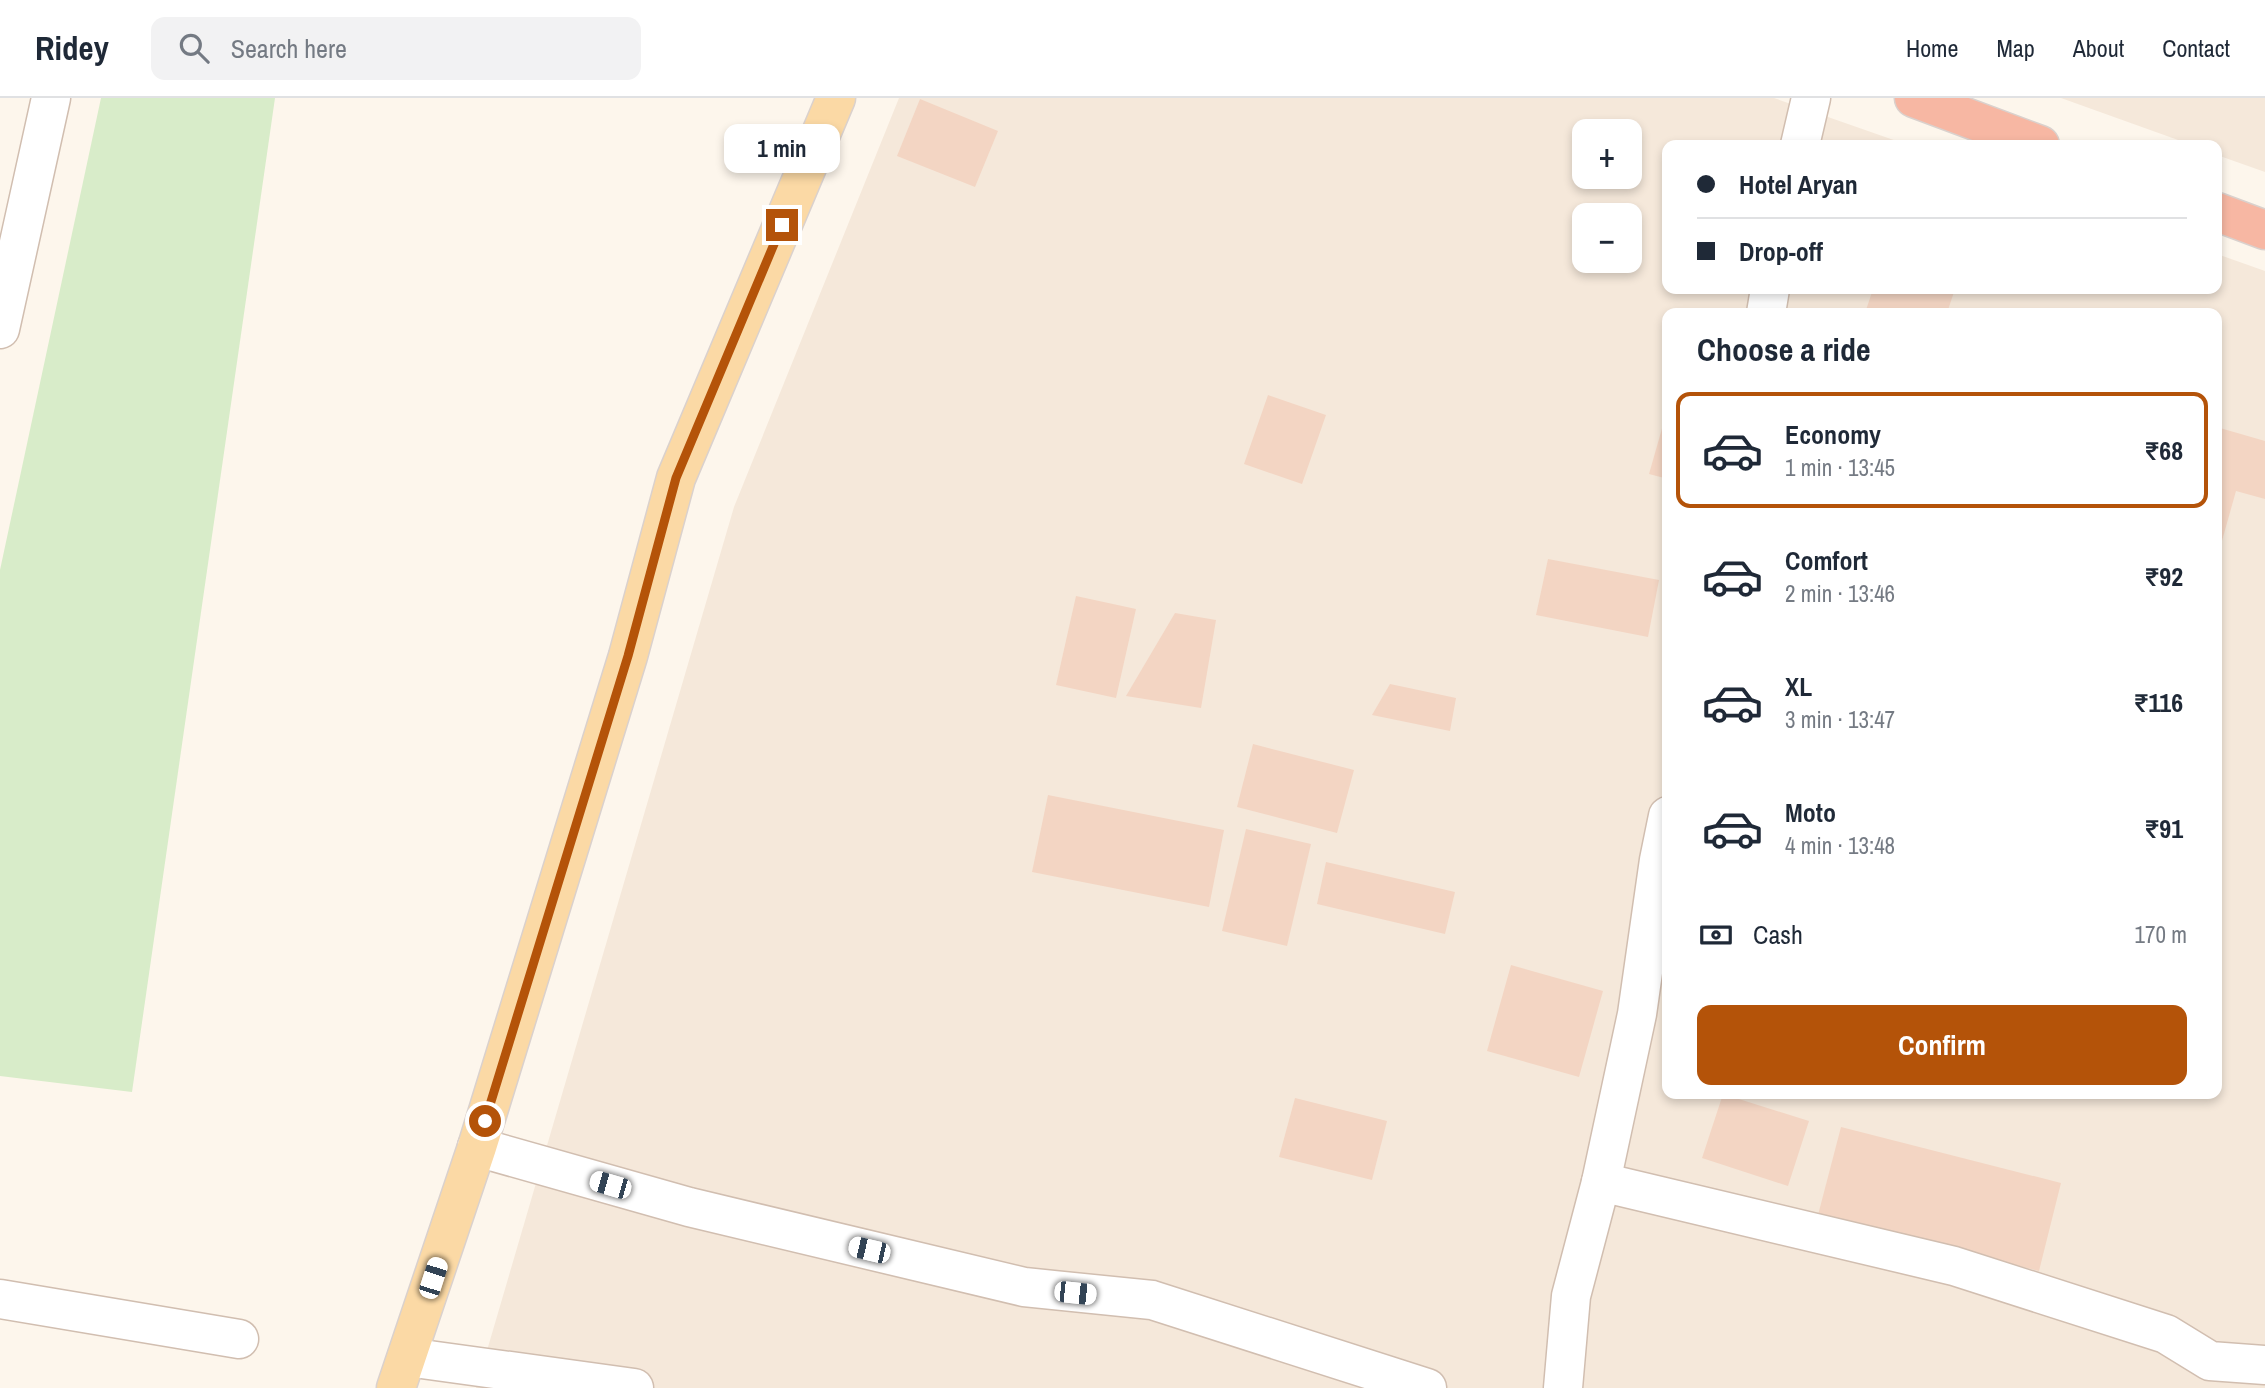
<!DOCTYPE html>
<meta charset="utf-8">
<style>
body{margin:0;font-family:"Archivo Narrow",sans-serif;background:#f2f2f3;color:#1f2937;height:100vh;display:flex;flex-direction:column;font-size:26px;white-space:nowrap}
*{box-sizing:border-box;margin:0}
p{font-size:23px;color:#747a83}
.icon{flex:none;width:38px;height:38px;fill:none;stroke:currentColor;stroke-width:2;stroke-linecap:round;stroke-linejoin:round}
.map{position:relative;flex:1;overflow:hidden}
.details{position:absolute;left:1662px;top:210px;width:560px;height:791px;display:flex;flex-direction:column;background:#fff;border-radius:14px;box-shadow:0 4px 10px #0003}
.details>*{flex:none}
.hud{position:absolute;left:1662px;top:42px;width:560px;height:154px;border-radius:14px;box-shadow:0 4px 10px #0003;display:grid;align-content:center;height:154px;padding:0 35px;background:#fff}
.tools{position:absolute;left:1572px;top:21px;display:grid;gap:14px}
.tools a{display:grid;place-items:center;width:70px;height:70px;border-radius:14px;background:#fff;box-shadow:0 4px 10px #0003;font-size:35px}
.end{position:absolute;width:32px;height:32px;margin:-16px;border:9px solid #b45309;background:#fff;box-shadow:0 0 0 4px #fff}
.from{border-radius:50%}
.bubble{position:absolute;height:49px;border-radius:14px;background:#fff;box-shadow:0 4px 10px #0003;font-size:23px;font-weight:700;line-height:49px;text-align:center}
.car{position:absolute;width:21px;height:42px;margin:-21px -10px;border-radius:9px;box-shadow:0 0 5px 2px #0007;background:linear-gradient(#fff 24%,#345 0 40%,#fff 0 76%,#345 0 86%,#fff 0)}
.hud b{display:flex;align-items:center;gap:24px;height:66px;font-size:26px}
.hud b+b{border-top:2px solid #e0e1e3}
.hud i{width:18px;height:18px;background:#1f2937}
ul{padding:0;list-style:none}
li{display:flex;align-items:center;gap:21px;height:116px;margin:0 14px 10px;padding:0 21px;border:4px solid transparent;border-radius:14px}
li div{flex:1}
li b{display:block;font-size:26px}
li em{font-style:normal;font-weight:700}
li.active{border-color:#b45309}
li>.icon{width:63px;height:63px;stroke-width:1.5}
h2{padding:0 35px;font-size:32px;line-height:84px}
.pay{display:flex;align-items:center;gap:18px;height:77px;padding:0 35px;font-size:26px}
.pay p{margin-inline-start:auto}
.button{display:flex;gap:14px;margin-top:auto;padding:14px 35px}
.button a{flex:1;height:80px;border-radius:14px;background:#b45309;color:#fff;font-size:28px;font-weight:700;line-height:80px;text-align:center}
header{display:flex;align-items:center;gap:42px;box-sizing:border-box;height:98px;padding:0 35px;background:#fff;border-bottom:2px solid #e0e1e3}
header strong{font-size:33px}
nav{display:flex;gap:38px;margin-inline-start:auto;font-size:24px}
.search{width:490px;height:63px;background:#f2f2f3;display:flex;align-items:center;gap:18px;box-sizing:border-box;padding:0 24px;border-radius:14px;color:#747a83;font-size:26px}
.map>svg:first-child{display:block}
.residential{fill:#f5e8da;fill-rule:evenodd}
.green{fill:#d8ecc9}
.building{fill:#f3d5c3}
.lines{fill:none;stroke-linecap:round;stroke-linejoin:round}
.minor-casing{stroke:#d1beb0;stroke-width:41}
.major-casing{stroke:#dad1cd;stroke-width:41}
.highway-casing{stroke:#dad1cd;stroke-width:41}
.minor{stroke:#fff;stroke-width:38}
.major{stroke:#fbd9a5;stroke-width:38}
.highway{stroke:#f7b7a3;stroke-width:38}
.route{stroke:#b45309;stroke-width:9}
</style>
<header>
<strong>Ridey</strong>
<div class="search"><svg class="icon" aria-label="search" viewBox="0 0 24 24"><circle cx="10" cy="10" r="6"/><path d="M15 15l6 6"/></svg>Search here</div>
<nav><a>Home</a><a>Map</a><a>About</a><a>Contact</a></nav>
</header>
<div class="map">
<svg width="2265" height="1290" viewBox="0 0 2265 1290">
<rect width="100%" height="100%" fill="#fdf6ec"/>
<g class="residential">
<path d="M899 0H1774L1908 47H1668V191H2217V156L2265 173V1290H476L734 409ZM1584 33H1629V79H1584ZM1584 117H1629V163H1584ZM1668 215H2217V996H1668Z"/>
<polygon points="2061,0 2265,0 2265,74 2217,57 2217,47 2192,47"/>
</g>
<polygon class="green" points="101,0 275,0 132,994 0,978 0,472"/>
<g class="building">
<polygon points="920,1 998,33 975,89 897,58"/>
<polygon points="1873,191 1955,191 1947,215 1865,215"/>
<polygon points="1268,297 1326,317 1302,386 1244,366"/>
<polygon points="1667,313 1668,313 1668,381 1649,376"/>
<polygon points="2220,330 2265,343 2265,401 2236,393 2218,457 2217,339"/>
<polygon points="1548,461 1659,482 1648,539 1536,517"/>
<polygon points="1076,498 1136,511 1116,600 1056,587"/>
<polygon points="1175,515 1216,522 1201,610 1126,598"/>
<polygon points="1390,586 1456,600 1450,633 1372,617"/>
<polygon points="1253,646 1354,672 1337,735 1237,709"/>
<polygon points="1048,697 1224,732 1209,809 1032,774"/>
<polygon points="1246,731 1311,746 1287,848 1222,833"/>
<polygon points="1326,764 1455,794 1445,836 1317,806"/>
<polygon points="1511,867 1603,893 1579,979 1487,953"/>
<polygon points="1723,996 1809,1023 1788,1088 1702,1060"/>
<polygon points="1295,1000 1387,1023 1372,1082 1279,1059"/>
<polygon points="1841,1029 2061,1085 2039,1173 1818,1117"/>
</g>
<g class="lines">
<g class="minor-casing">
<g id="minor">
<polyline points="1800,47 1811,0"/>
<polyline points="1766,215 1770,191"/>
<polyline points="0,231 51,0"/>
<polyline points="477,1049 689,1109 1024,1189 1152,1202 1427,1290"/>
<polyline points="1601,1084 1954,1168 2166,1236 2210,1263 2265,1267"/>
<polyline points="0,1201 239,1241"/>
<polyline points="407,1259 634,1290"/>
<polyline points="1563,1290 1571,1198 1601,1084 1637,916 1659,762 1668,718"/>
</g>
</g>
<g class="major-casing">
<polyline id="major" points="396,1290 477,1049 628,558 676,380 836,0"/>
</g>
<g class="highway-casing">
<g id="highway">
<polyline points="1914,0 2040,47"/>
<polyline points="2217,114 2265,132"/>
</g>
</g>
<use href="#minor" class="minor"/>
<use href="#major" class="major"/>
<use href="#highway" class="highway"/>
</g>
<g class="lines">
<polyline class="route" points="485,1023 628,558 676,380 782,127"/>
</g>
</svg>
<div class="tools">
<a>+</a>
<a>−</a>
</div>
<i class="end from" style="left:485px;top:1023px"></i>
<i class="end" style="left:782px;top:127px"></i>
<div class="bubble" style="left:724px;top:26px;width:116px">1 min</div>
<i class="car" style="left:610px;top:1087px;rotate:286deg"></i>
<i class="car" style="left:869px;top:1152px;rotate:283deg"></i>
<i class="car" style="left:433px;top:1180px;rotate:18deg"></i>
<i class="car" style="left:1075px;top:1195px;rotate:96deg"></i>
<div class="hud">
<b><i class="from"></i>Hotel Aryan</b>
<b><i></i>Drop-off</b>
</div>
<section class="details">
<h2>Choose a ride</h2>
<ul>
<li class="active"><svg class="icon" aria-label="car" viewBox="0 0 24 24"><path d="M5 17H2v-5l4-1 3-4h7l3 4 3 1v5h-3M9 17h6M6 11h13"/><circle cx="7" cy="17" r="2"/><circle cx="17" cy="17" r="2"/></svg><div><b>Economy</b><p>1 min · 13:45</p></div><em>₹68</em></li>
<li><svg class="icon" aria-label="car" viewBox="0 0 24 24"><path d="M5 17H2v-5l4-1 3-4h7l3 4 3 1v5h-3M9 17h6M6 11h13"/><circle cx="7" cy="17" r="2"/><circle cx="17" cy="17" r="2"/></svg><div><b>Comfort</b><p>2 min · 13:46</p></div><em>₹92</em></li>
<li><svg class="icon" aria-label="car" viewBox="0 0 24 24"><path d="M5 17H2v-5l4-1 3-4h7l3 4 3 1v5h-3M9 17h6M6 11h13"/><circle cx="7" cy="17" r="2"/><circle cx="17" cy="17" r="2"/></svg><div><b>XL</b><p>3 min · 13:47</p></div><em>₹116</em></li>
<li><svg class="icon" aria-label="car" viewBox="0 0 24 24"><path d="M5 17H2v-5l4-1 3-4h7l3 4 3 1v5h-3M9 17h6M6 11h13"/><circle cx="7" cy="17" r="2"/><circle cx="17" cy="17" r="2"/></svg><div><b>Moto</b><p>4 min · 13:48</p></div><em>₹91</em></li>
</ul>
<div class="pay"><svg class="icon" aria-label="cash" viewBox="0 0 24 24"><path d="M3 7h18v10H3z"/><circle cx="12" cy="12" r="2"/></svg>Cash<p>170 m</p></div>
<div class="button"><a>Confirm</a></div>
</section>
</div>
